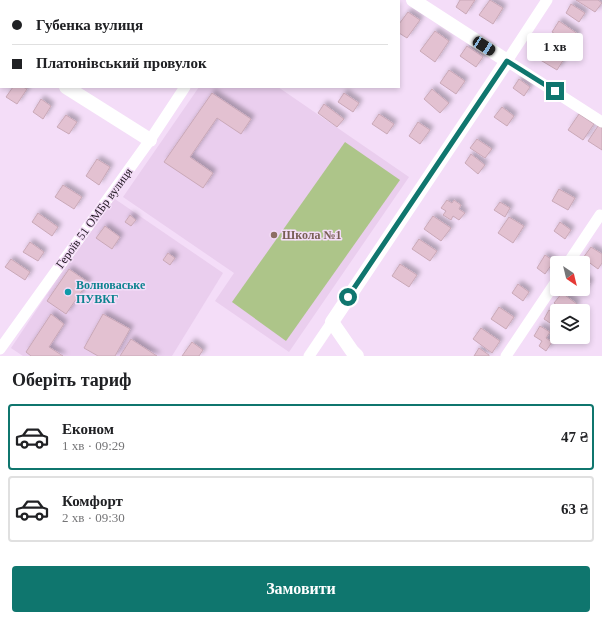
<!DOCTYPE html>
<html lang="uk">
<meta charset="utf-8">
<style>
body{margin:0;font-family:Georgia,serif;background:#f2f2f2;color:#202124;height:100vh;display:flex;flex-direction:column;font-size:15px;white-space:nowrap}
*{box-sizing:border-box;margin:0}
p{font-size:13px;color:#757577}
.icon{flex:none;width:22px;height:22px;fill:none;stroke:currentColor;stroke-width:2;stroke-linecap:round;stroke-linejoin:round}
.map{position:relative;height:356px;overflow:hidden}
.details{display:flex;flex-direction:column;background:#fff;flex:1}
.details>*{flex:none}
.guide{position:absolute;left:0px;top:0px;width:400px;height:88px;box-shadow:0 2px 6px #0003;display:grid;align-content:center;height:88px;padding:0 12px;background:#fff}
.needle{width:26px;rotate:145deg}
.tools{position:absolute;left:550px;top:256px;display:grid;gap:8px}
.tools a{display:grid;place-items:center;width:40px;height:40px;border-radius:4px;background:#fff;box-shadow:0 2px 6px #0003;font-size:20px}
.end{position:absolute;width:18px;height:18px;margin:-9px;border:5px solid #0f766e;background:#fff;box-shadow:0 0 0 2px #fff}
.from{border-radius:50%}
.bubble{position:absolute;height:28px;border-radius:4px;background:#fff;box-shadow:0 2px 6px #0003;font-size:13px;font-weight:700;line-height:28px;text-align:center}
.car{position:absolute;width:12px;height:24px;margin:-12px -6px;border-radius:5px;box-shadow:0 0 3px 1px #0007;background:linear-gradient(#222 24%,#8ab4d8 0 40%,#222 0 76%,#8ab4d8 0 86%,#222 0)}
.guide b{display:flex;align-items:center;gap:14px;height:38px;font-size:15px}
.guide b+b{border-top:1px solid #e0e0e0}
.guide i{width:10px;height:10px;background:#202124}
ul{padding:0;list-style:none}
li{display:flex;align-items:center;gap:12px;height:66px;margin:0 8px 6px;padding:0 4px;border:2px solid #e0e0e0;border-radius:4px}
li div{flex:1}
li b{display:block;font-size:15px}
li em{font-style:normal;font-weight:700}
li.active{border-color:#0f766e}
li>.icon{width:36px;height:36px;stroke-width:1.5}
h2{padding:0 12px;font-size:18px;line-height:48px}
.button{display:flex;gap:8px;margin-top:auto;padding:8px 12px}
.button a{flex:1;height:46px;border-radius:4px;background:#0f766e;color:#fff;font-size:16px;font-weight:700;line-height:46px;text-align:center}
.map>svg:first-child{display:block}
.built{fill:#eaceee}
.green{fill:#adc589}
.building{fill:#e3c1d1;stroke:#c9a8b7;filter:url(#shadow)}
.lines{fill:none;stroke-linecap:round;stroke-linejoin:round}
.minor{stroke:#fff;stroke-width:11}
.tertiary{stroke:#fff;stroke-width:14}
.route{stroke:#0f766e;stroke-width:5}
.education-dot{fill:#8d6e63;stroke:#f4ddf8;stroke-width:1.5}
.culture-dot{fill:#0f9aa8;stroke:#f4ddf8;stroke-width:1.5}
.labels{text-anchor:middle;dominant-baseline:central;stroke-width:3;stroke-linejoin:round;paint-order:stroke}
.street-label{font-size:12px;fill:#1d151e;stroke:#f4ddf8}
.education-label{font-size:12px;font-weight:bold;fill:#785e54;stroke:#f4ddf8;text-anchor:start}
.culture-label{font-size:12px;font-weight:bold;fill:#0d838f;stroke:#f4ddf8;text-anchor:start}
</style>
<div class="map">
<svg width="602" height="356" viewBox="0 0 602 356">
<defs>
<filter id="shadow"><feDropShadow dx="3.5" dy="-3.5" stdDeviation="2" flood-color="#0004"/></filter>
</defs>
<rect width="100%" height="100%" fill="#f4ddf8"/>
<g class="built">
<polygon points="199,87 278,87 409,177 289,352 215,301 234,273 123,197"/>
<polygon points="112,197 223,273 172,356 23,356 11,348"/>
</g>
<polygon class="green" points="345,142 400,180 286,341 232,302"/>
<g class="building">
<polygon points="460,0 475,0 466,14 456,7"/>
<polygon points="490,0 503,8 493,24 479,15"/>
<polygon points="576,0 598,0 602,3 595,12"/>
<polygon points="571,4 585,13 579,22 566,13"/>
<polygon points="408,12 420,20 407,38 399,33 399,24"/>
<polygon points="559,21 578,34 571,44 552,32"/>
<polygon points="435,31 449,41 435,62 420,51"/>
<polygon points="467,46 483,57 476,67 460,56"/>
<polygon points="545,46 564,59 557,70 537,58"/>
<polygon points="449,70 465,81 456,94 440,83"/>
<polygon points="519,79 530,87 524,96 513,88"/>
<polygon points="13,87 23,87 27,89 17,104 6,97"/>
<polygon points="432,89 449,103 440,113 424,99"/>
<polygon points="212,93 251,119 241,134 217,118 190,157 213,173 203,188 164,162"/>
<polygon points="344,93 359,103 353,112 338,102"/>
<polygon points="41,99 51,106 43,119 33,112"/>
<polygon points="324,104 344,119 337,127 318,113"/>
<polygon points="502,107 514,116 507,126 494,117"/>
<polygon points="379,114 394,124 387,134 372,124"/>
<polygon points="579,114 594,124 583,140 568,130"/>
<polygon points="66,115 77,122 69,134 57,127"/>
<polygon points="418,122 430,130 420,144 409,136"/>
<polygon points="598,126 602,128 602,150 588,141"/>
<polygon points="477,139 492,149 485,158 470,148"/>
<polygon points="471,154 485,165 478,174 465,163"/>
<polygon points="97,159 110,167 99,185 86,176"/>
<polygon points="63,185 82,197 74,209 55,197"/>
<polygon points="559,189 575,198 568,210 552,201"/>
<polygon points="447,200 452,203 454,200 461,205 459,209 465,213 459,220 453,216 451,220 443,215 446,211 441,208"/>
<polygon points="500,202 510,208 505,217 494,210"/>
<polygon points="38,213 58,227 52,236 32,222"/>
<polygon points="130,215 136,220 131,226 125,222"/>
<polygon points="433,216 451,228 441,241 424,229"/>
<polygon points="509,217 524,226 513,243 498,233"/>
<polygon points="560,222 571,230 565,239 554,231"/>
<polygon points="105,226 120,237 112,249 96,238"/>
<polygon points="419,239 437,251 430,261 412,249"/>
<polygon points="30,242 44,252 38,261 23,252"/>
<polygon points="591,247 602,254 602,263 598,269 583,258"/>
<polygon points="168,253 175,258 170,265 163,260"/>
<polygon points="545,255 554,261 545,274 537,268"/>
<polygon points="11,259 30,272 25,280 5,267"/>
<polygon points="400,264 417,275 409,287 392,276"/>
<polygon points="69,269 88,282 66,314 47,301"/>
<polygon points="583,277 590,283 582,294 575,289 583,289"/>
<polygon points="518,284 529,292 523,301 512,293"/>
<polygon points="562,293 577,304 572,311 565,311 554,303"/>
<polygon points="499,307 514,317 506,329 491,319"/>
<polygon points="549,310 557,316 556,327 544,319"/>
<polygon points="51,314 64,324 49,347 63,356 31,356 26,352"/>
<polygon points="103,314 130,329 115,356 98,356 84,348"/>
<polygon points="540,326 550,332 546,338 552,342 546,351 539,346 542,341 534,336"/>
<polygon points="481,328 500,341 492,353 473,339"/>
<polygon points="131,339 157,356 120,356"/>
<polygon points="192,342 203,350 199,356 182,356"/>
<polygon points="479,348 489,355 489,356 474,356"/>
</g>
<g class="lines">
<g class="minor">
<polyline points="547,0 507,61 602,122"/>
<polyline points="242,1 243,0"/>
<polyline points="568,263 600,215"/>
<polyline points="0,349 150,140 185,87"/>
<polyline points="309,356 332,322"/>
<polyline points="506,356 557,280"/>
</g>
<g class="tertiary">
<polyline points="0,39 1,40"/>
<polyline points="66,87 150,140"/>
<polyline points="357,356 352,351 332,322 507,61 413,0"/>
</g>
</g>
<g class="lines">
<polyline class="route" points="348,297 507,61 555,91"/>
</g>
<circle class="education-dot" cx="274" cy="235" r="4"/>
<circle class="culture-dot" cx="68" cy="292" r="4"/>
<g class="labels">
<g class="street-label">
<text transform="translate(94 218) rotate(-54)">Героїв 51 ОМБр вулиця</text>
</g>
<g class="education-label">
<text x="282" y="235">Школа №1</text>
</g>
<g class="culture-label">
<text x="76" y="285">Волноваське<tspan x="76" dy="14">ПУВКГ</tspan></text>
</g>
</g>
</svg>
<div class="tools">
<a><svg class="needle" viewBox="-14 -14 28 28"><path d="M0-13l5 13h-10z" fill="#e53935"/><path d="M0 13l5-13h-10z" fill="#757577"/></svg></a>
<a><svg class="icon" aria-label="layers" viewBox="0 0 24 24"><path d="M12 4l9 5-9 5-9-5zM3 14l9 5 9-5"/></svg></a>
</div>
<i class="end from" style="left:348px;top:297px"></i>
<i class="end" style="left:555px;top:91px"></i>
<div class="bubble" style="left:527px;top:33px;width:56px">1 хв</div>
<i class="car" style="left:484px;top:46px;rotate:123deg"></i>
<div class="guide">
<b><i class="from"></i>Губенка вулиця</b>
<b><i></i>Платонівський провулок</b>
</div>
</div>
<section class="details">
<h2>Оберіть тариф</h2>
<ul>
<li class="active"><svg class="icon" aria-label="car" viewBox="0 0 24 24"><path d="M5 17H2v-5l4-1 3-4h7l3 4 3 1v5h-3M9 17h6M6 11h13"/><circle cx="7" cy="17" r="2"/><circle cx="17" cy="17" r="2"/></svg><div><b>Економ</b><p>1 хв · 09:29</p></div><em>47 ₴</em></li>
<li><svg class="icon" aria-label="car" viewBox="0 0 24 24"><path d="M5 17H2v-5l4-1 3-4h7l3 4 3 1v5h-3M9 17h6M6 11h13"/><circle cx="7" cy="17" r="2"/><circle cx="17" cy="17" r="2"/></svg><div><b>Комфорт</b><p>2 хв · 09:30</p></div><em>63 ₴</em></li>
</ul>
<div class="button"><a>Замовити</a></div>
</section>
